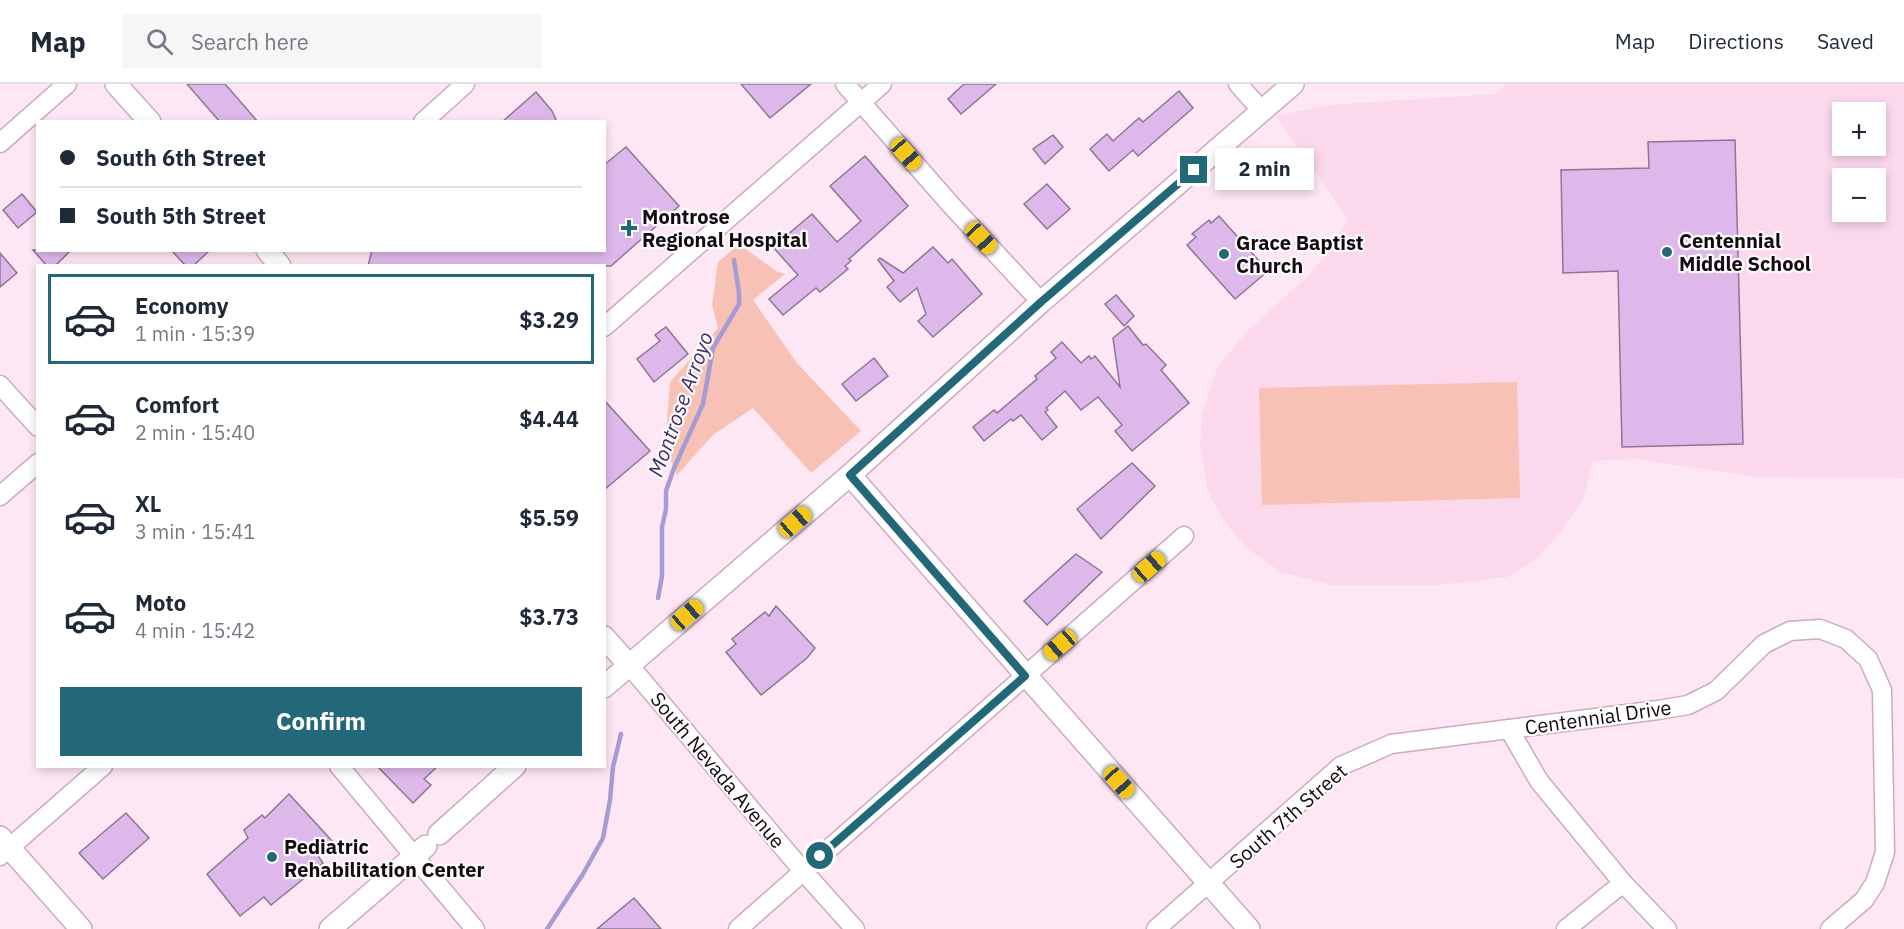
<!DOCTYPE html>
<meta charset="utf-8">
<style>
body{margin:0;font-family:"IBM Plex Sans",sans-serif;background:#f6f6f7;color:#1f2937;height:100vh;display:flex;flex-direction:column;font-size:22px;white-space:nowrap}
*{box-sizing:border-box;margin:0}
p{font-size:20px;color:#747a83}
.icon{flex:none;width:33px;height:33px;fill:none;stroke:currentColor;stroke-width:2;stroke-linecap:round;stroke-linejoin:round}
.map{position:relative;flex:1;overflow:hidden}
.details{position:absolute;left:36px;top:180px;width:570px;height:504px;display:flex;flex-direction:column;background:#fff;border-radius:0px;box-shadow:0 3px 9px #0003}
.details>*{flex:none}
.banner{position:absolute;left:36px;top:36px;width:570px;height:132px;border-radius:0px;box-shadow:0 3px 9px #0003;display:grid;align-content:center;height:132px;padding:0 24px;background:#fff}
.buttons{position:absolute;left:1832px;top:18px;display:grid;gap:12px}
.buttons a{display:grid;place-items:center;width:54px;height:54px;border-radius:0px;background:#fff;box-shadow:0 3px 9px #0003;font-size:30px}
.end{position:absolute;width:27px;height:27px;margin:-14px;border:8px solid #226878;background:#fff;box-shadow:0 0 0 3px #fff}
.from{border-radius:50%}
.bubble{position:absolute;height:42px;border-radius:0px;background:#fff;box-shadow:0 3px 9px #0003;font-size:20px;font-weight:700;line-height:42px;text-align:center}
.car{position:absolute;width:18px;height:36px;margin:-18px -9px;border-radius:8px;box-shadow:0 0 4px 2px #0007;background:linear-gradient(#f5c518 24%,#345 0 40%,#f5c518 0 76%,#345 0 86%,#f5c518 0)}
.banner b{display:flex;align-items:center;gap:21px;height:57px;font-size:22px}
.banner b+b{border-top:2px solid #e0e1e3}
.banner i{width:15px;height:15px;background:#1f2937}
ul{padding:10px 0 0;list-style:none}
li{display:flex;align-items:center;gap:18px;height:90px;margin:0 12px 9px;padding:0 12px;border:3px solid transparent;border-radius:0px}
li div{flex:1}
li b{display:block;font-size:22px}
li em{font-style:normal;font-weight:700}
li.selected{border-color:#226878}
li>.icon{width:54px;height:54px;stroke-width:1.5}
.cta{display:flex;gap:12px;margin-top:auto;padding:12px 24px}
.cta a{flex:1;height:69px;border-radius:0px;background:#226878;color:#fff;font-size:24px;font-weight:700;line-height:69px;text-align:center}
header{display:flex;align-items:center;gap:36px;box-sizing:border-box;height:84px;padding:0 30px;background:#fff;border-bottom:2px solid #e0e1e3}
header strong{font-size:28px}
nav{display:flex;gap:33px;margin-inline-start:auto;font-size:21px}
.search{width:420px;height:54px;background:#f6f6f7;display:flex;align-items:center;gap:15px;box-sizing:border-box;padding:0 21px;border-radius:0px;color:#747a83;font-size:22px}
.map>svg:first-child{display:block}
.built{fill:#fcd8ec;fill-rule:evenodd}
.green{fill:#f7c2b5}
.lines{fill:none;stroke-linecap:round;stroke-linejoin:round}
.stream{stroke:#a69cd4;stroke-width:4.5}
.building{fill:#dfb8eb;stroke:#8c7693;stroke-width:1.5}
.minor-casing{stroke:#ceaabe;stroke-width:21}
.tertiary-casing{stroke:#ceaabe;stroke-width:24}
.minor{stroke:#fff;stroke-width:18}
.tertiary{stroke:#fff;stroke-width:21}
.route{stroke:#226878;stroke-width:8}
.poi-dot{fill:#226878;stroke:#fcfcfc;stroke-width:2}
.labels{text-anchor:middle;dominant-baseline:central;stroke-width:4.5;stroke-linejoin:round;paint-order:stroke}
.poi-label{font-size:20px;font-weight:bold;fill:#140910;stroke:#fcfcfc;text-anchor:start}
.street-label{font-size:20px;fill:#140910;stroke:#fcfcfc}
.water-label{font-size:21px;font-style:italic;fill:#3e2b6f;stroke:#fcfcfc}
</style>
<header>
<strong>Map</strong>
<div class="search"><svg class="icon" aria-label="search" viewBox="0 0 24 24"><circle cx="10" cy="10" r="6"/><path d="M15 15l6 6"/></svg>Search here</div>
<nav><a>Map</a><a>Directions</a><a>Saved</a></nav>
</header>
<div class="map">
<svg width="1904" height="845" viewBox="0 0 1904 845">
<rect width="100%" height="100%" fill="#fee7f4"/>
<path class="built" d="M1506 0H1904V394L1757 393 1636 375 1593 377 1583 416 1558 451 1537 474 1508 493 1438 501H1332L1281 488 1247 464 1231 446 1216 424 1207 403 1200 363 1202 331 1217 284 1247 247 1307 193 1327 169 1348 135 1276 32 1328 21 1495 10ZM1842 28H1875V62H1842ZM1842 94H1875V128H1842Z"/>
<g class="green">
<polygon points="739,160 776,187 785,190 753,216 797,279 861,347 811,389 753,324 713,351 677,391 665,363 670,298 718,244 712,221 718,178"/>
<polygon points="1517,298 1520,414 1262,421 1259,304"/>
</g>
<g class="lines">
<g class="stream">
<polyline points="658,514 662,492 662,443 666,425 666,407 674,384 703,320 713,264 739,220 739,209 734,176"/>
<polyline points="547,845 583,790 603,754 610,716 613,683 621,650"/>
</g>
</g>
<g class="building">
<polygon points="187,0 225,0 258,38 220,38"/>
<polygon points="741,0 811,0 770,34"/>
<polygon points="964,0 996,0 961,30 948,15"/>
<polygon points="1179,7 1193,24 1138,72 1133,66 1109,87 1090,65 1107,50 1113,57 1139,34 1143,38"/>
<polygon points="536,8 552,27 557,38 502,38"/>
<polygon points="1053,51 1063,63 1045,80 1033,65"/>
<polygon points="1735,56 1743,360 1622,363 1618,187 1563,189 1561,86 1649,84 1648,58"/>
<polygon points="626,63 679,122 611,182 368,182 372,166 604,166 604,81"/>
<polygon points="865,72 908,122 849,175 851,177 845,182 848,185 820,208 816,204 783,231 769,215 798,191 773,163 812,130 837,158 861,137 830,102"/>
<polygon points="1047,100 1070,125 1047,145 1024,120"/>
<polygon points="22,110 37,128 18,144 3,126"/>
<polygon points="1219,132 1268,187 1235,215 1187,161 1196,153 1192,150 1209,136 1211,139"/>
<polygon points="933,163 948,179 952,175 982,210 933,253 918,237 926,230 917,204 900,218 887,203 894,197 878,176 880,174 903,189"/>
<polygon points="33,166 71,166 55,182 47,182"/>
<polygon points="171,166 210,166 193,182 186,182"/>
<polygon points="0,169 17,189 0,203"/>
<polygon points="1116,211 1134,232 1124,242 1105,220"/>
<polygon points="1128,242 1143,261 1146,260 1166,281 1161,286 1189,319 1132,367 1115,347 1122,341 1098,313 1081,326 1065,307 1046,324 1048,326 1045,328 1057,343 1042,356 1021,331 1013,337 1011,335 984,357 973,343 994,326 997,329 1037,295 1035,292 1056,274 1051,268 1062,258 1081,279 1089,272 1091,275 1095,272 1120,303 1113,254"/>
<polygon points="666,243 688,270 654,298 637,275 660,257 655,251"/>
<polygon points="874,274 888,292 856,317 842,300"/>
<polygon points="604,316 650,367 604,406"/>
<polygon points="1132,379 1155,402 1101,455 1077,425"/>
<polygon points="1076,470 1102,488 1047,541 1024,517"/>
<polygon points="776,522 815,564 807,574 761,611 726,568 736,560 732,555 765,528 769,532"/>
<polygon points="377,682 438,682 424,695 431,701 413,719"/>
<polygon points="289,710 332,757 316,769 323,779 271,821 264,813 240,832 207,790 248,754 244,746 262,731 265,734"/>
<polygon points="126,729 149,754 103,795 79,769"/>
<polygon points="634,814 661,845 597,845"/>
</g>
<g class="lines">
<g class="minor-casing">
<g id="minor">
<polyline points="845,0 951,121 1041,218"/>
<polyline points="1238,0 1262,27"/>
<polyline points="423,38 465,0"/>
<polyline points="0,59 67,0"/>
<polyline points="604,243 882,0"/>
<polyline points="0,301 38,343"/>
<polyline points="0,412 38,379"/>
<polyline points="629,581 803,787 855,845"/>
<polyline points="1509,645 1539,697 1623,799 1667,845"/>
<polyline points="339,682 475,845"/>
<polyline points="0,772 103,682"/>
<polyline points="738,845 1184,452"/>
<polyline points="1156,845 1341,682 1391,660 1658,626 1688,621 1716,607 1764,560 1790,547 1820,545 1846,555 1868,575 1882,606 1885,768 1875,799 1864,816 1830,845"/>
<polyline points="1566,845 1623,799"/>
</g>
</g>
<g class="tertiary-casing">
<g id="tertiary">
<polyline points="116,0 150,38"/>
<polyline points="267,166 280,182"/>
<polyline points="850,391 1249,845"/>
<polyline points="604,553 629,581"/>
<polyline points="604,603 850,391 1041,218 1293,0"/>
<polyline points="439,750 515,682"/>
<polyline points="0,753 81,845"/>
<polyline points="330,845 426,762"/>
</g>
</g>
<use href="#minor" class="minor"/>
<use href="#tertiary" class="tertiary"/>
</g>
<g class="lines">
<polyline class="route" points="820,772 1025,592 850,391 1041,218 1194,86"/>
</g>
<g class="poi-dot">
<path d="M626 135h6v6h6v6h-6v6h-6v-6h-6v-6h6z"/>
<circle cx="1667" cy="168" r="6"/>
<circle cx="1224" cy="170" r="6"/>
<circle cx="272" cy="773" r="6"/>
</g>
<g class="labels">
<g class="poi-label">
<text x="642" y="132">Montrose<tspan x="642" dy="23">Regional Hospital</tspan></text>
<text x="1679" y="156">Centennial<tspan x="1679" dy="23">Middle School</tspan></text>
<text x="1236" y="158">Grace Baptist<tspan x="1236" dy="23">Church</tspan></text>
<text x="284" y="762">Pediatric<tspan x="284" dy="23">Rehabilitation Center</tspan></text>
</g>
<g class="street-label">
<text transform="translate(1598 633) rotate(-8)">Centennial Drive</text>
<text transform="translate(718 686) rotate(50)">South Nevada Avenue</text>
<text transform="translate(1288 732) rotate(-41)">South 7th Street</text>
</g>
<g class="water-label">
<text transform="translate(680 320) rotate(-70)">Montrose Arroyo</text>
</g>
</g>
</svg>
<div class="buttons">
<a>+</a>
<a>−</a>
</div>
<i class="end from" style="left:820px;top:772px"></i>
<i class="end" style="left:1194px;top:86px"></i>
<div class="bubble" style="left:1215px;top:64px;width:99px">2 min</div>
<i class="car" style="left:906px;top:70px;rotate:139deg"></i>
<i class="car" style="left:981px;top:154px;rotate:137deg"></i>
<i class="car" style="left:795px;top:438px;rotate:49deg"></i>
<i class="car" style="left:1149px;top:483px;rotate:49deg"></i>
<i class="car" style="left:687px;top:531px;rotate:49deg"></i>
<i class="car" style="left:1060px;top:561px;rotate:229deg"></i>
<i class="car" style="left:1119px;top:698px;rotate:138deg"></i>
<div class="banner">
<b><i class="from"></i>South 6th Street</b>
<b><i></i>South 5th Street</b>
</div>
<section class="details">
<ul>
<li class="selected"><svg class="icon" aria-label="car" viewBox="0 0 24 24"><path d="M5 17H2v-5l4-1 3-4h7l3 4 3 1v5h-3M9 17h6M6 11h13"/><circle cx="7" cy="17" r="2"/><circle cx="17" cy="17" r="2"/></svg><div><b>Economy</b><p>1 min · 15:39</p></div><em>$3.29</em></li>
<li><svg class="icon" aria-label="car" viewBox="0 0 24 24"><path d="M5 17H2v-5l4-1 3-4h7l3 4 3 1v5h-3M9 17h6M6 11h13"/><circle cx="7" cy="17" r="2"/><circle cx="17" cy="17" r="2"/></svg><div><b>Comfort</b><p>2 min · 15:40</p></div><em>$4.44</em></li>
<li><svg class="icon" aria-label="car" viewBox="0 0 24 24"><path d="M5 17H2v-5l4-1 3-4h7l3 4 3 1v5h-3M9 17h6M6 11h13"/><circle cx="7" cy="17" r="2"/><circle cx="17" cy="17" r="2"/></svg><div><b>XL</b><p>3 min · 15:41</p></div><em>$5.59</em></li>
<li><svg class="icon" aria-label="car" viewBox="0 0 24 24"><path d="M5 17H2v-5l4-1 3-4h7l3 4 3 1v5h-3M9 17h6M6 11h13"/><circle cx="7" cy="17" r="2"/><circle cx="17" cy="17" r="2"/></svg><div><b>Moto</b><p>4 min · 15:42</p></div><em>$3.73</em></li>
</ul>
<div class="cta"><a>Confirm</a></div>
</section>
</div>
